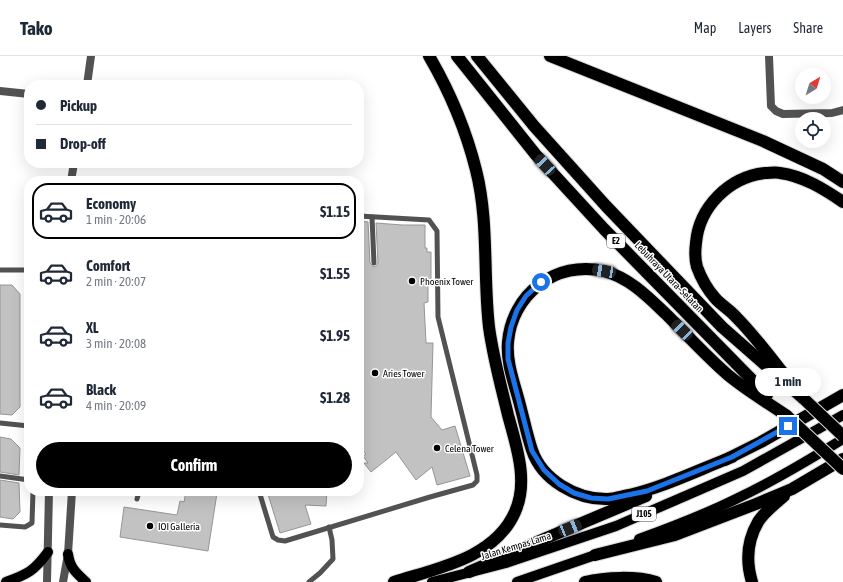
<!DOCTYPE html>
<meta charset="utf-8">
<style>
body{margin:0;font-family:"Asap Condensed",sans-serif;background:#f6f6f7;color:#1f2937;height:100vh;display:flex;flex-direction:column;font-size:15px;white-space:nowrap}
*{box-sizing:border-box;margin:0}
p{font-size:13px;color:#747a83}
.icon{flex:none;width:22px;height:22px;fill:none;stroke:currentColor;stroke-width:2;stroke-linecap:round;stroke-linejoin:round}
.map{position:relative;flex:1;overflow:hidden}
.panel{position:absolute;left:24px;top:120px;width:340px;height:320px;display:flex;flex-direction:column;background:#fff;border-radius:16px;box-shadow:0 4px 16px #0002}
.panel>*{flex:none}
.banner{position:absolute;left:24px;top:24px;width:340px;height:88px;border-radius:16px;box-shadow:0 4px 16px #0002;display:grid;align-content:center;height:88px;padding:0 12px;background:#fff}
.needle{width:26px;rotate:38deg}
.fabs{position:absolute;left:795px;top:12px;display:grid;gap:8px}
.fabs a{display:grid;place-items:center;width:36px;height:36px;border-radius:50%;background:#fff;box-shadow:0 4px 16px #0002;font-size:20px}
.end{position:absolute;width:18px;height:18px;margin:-9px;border:5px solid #1a73e8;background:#fff;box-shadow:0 0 0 2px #fff}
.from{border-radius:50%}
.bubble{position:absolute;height:28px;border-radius:14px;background:#fff;box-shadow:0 4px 16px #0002;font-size:13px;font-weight:700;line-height:28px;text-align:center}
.car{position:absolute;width:12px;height:24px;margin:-12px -6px;border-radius:5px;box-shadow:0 0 3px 1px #0007;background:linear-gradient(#222 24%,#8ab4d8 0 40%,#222 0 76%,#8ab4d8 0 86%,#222 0)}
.banner b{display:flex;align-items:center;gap:14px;height:38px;font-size:15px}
.banner b+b{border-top:1px solid #e0e1e3}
.banner i{width:10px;height:10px;background:#1f2937}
ul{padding:7px 0 0;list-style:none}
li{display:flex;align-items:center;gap:12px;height:56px;margin:0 8px 6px;padding:0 4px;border:2px solid transparent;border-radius:16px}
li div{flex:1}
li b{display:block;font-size:15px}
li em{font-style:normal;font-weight:700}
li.current{border-color:#000}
li>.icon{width:36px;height:36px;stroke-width:1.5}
.cta{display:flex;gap:8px;margin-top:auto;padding:8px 12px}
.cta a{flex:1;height:46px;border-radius:24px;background:#000;color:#fff;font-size:16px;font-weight:700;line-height:46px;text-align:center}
header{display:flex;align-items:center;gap:24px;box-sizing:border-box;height:56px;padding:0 20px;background:#fff;border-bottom:1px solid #e0e1e3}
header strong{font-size:19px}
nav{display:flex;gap:22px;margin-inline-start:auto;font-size:14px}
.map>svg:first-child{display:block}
.building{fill:#c2c2c2;stroke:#969696}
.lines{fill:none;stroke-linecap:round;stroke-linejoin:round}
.primary-casing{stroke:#dbdbdb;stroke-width:12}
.motorway-casing{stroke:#dbdbdb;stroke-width:14}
.service{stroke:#525252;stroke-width:5}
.minor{stroke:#525252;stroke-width:8}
.primary{stroke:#000;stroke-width:10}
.motorway{stroke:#000;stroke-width:12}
.motorway-bridge-casing{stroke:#dbdbdb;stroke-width:14;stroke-linecap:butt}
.motorway-bridge{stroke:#000;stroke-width:12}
.route{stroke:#1a73e8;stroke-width:5}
.poi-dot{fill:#000;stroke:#fff;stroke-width:1.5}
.labels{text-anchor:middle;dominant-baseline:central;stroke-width:3;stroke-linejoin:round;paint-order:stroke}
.shield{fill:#fff;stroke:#4c4c4c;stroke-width:1}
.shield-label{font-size:9px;font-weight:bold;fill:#000}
.street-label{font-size:10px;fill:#000;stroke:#fff}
.poi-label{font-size:10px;fill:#000;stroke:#fff;text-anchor:start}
</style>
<header>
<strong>Tako</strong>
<nav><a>Map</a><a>Layers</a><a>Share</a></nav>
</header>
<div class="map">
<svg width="843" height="526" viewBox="0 0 843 526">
<rect width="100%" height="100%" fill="#fff"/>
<g class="building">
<polygon points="359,165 368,166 370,207 374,211 376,210 378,207 376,167 402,169 425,169 425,192 427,192 427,196 431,196 431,225 428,225 428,246 424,247 426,287 433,287 431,361 442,374 455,370 470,420 437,429 432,411 416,424 396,396 371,416 364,407 368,407 363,400 366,398 359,389"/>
<polygon points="0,229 12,229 20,238 20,351 12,359 0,358"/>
<polygon points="0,381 11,383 20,392 19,419 0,416"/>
<polygon points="0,424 19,427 20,456 13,463 0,461"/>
<polygon points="186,435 205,435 217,437 208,495 120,481 124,451 177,459 180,445 184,446"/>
<polygon points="267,435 327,435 326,450 305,449 311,468 280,477"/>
</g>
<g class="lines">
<g class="primary-casing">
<g id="primary">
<path d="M639 483C672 471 706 458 738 442 774 425 809 404 843 383"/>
<path d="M68 498C70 512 76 517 86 526"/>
<path d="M6 526C28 518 34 515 48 496"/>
<polyline points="432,526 506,507 616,470 743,415 843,359"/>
<polyline points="517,526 601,497"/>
</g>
</g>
<g class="motorway-casing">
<g id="motorway">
<polyline points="457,0 536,99 604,173 767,339"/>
<polyline points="477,0 534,70 606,150 722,271 804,343"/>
<polyline points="550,0 763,85 823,113 843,126"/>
<path d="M783 317C768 298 753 278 736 261 730 254 721 249 715 242 708 234 701 222 697 211 695 204 695 195 696 187 699 151 729 121 765 117 770 117 776 116 780 117 803 120 824 133 843 146"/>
<path d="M732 401C698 414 664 431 629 439 622 440 615 443 608 443 577 444 542 424 532 394 527 379 524 364 520 349 515 329 506 307 508 286 512 238 556 204 604 215 630 222 648 241 667 259 687 279 707 301 728 319 746 334 768 347 787 360"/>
<polyline points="725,404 761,386 843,339"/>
<polyline points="595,499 675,479 756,448 792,433 843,403"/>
<polyline points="469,516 544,483 646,440"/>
<path d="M394 526C438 512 495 502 515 456 529 425 516 389 508 359 501 330 493 301 489 271 483 219 489 165 476 114 466 74 450 36 429 0"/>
<path d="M585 526C605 521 637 520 656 526"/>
<path d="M752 526C746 506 747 485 758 466 764 456 775 448 784 440"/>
</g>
</g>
<g class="service">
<polyline points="372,161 374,207"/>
<polyline points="0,214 29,214"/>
<polyline points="28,214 29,249"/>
<polyline points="0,367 29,370"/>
<polyline points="0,420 29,424"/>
<polyline points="259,435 273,481 278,484 285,485 430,441 473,429 477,425 477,419 438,261 437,175 429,164 359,160"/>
<polyline points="137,443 139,435"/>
<polyline points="0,469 25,471 32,467 33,435"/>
<polyline points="309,526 320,517 333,503 332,484 329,471"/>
</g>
<g class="minor">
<polyline points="769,0 771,50 776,55 783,58 832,57 843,54"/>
<polyline points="87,29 91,0"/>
<polyline points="0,35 29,38"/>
<polyline points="71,125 74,107"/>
<polyline points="47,526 49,435"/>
<polyline points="63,526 68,498 72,435"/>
</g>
<use href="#primary" class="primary"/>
<use href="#motorway" class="motorway"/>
<g class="motorway-bridge-casing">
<g id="motorway-bridge">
<polyline points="804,343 843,380"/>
<polyline points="787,360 843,413"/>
</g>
</g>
<use href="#motorway-bridge" class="motorway-bridge"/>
</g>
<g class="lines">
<polyline class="route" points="541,226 526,240 517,254 511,271 508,287 508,303 532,395 544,414 559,428 574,437 591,442 608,443 647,435 732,401 788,370"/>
</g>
<g class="poi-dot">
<circle cx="412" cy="225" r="4"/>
<circle cx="375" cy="317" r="4"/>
<circle cx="437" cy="392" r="4"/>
<circle cx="150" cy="470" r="4"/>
</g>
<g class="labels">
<g class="shield">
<rect x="607" y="178" width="18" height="14" rx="3"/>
<rect x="632" y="451" width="24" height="14" rx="3"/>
</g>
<g class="shield-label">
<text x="616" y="185">E2</text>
<text x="644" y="458">J105</text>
</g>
<g class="street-label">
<text transform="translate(669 221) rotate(46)">Lebuhraya Utara–Selatan</text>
<text transform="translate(516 490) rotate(-17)">Jalan Kempas Lama</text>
</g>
<g class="poi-label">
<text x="420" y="225">Phoenix Tower</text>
<text x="383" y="317">Aries Tower</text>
<text x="445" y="392">Celena Tower</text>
<text x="158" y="470">IOI Galleria</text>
</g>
</g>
</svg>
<div class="fabs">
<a><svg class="needle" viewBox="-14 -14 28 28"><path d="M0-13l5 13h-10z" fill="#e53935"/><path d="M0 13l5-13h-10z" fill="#747a83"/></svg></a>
<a><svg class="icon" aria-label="locate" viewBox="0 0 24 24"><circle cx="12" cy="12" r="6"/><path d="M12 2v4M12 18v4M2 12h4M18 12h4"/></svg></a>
</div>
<i class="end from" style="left:541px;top:226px"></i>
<i class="end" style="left:788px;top:370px"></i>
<div class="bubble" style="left:755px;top:312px;width:66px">1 min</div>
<i class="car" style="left:545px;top:109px;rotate:317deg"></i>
<i class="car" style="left:604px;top:215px;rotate:279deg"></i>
<i class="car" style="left:682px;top:274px;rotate:314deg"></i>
<i class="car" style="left:570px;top:472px;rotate:68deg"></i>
<div class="banner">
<b><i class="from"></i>Pickup</b>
<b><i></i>Drop-off</b>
</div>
<section class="panel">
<ul>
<li class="current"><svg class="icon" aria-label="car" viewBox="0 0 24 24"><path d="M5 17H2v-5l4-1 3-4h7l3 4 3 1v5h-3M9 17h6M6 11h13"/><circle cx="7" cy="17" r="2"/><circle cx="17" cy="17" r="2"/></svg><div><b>Economy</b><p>1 min · 20:06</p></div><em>$1.15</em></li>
<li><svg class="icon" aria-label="car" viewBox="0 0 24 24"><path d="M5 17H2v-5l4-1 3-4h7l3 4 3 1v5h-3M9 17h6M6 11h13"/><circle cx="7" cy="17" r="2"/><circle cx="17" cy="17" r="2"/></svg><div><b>Comfort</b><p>2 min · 20:07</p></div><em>$1.55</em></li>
<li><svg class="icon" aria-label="car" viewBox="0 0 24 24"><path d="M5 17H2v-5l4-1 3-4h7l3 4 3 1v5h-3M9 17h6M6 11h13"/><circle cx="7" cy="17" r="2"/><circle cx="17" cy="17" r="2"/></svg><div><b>XL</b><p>3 min · 20:08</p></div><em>$1.95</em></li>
<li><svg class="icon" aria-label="car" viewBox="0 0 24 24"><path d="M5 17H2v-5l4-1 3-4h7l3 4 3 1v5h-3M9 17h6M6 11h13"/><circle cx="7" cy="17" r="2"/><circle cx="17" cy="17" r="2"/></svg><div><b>Black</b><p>4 min · 20:09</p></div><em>$1.28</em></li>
</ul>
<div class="cta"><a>Confirm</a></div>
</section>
</div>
